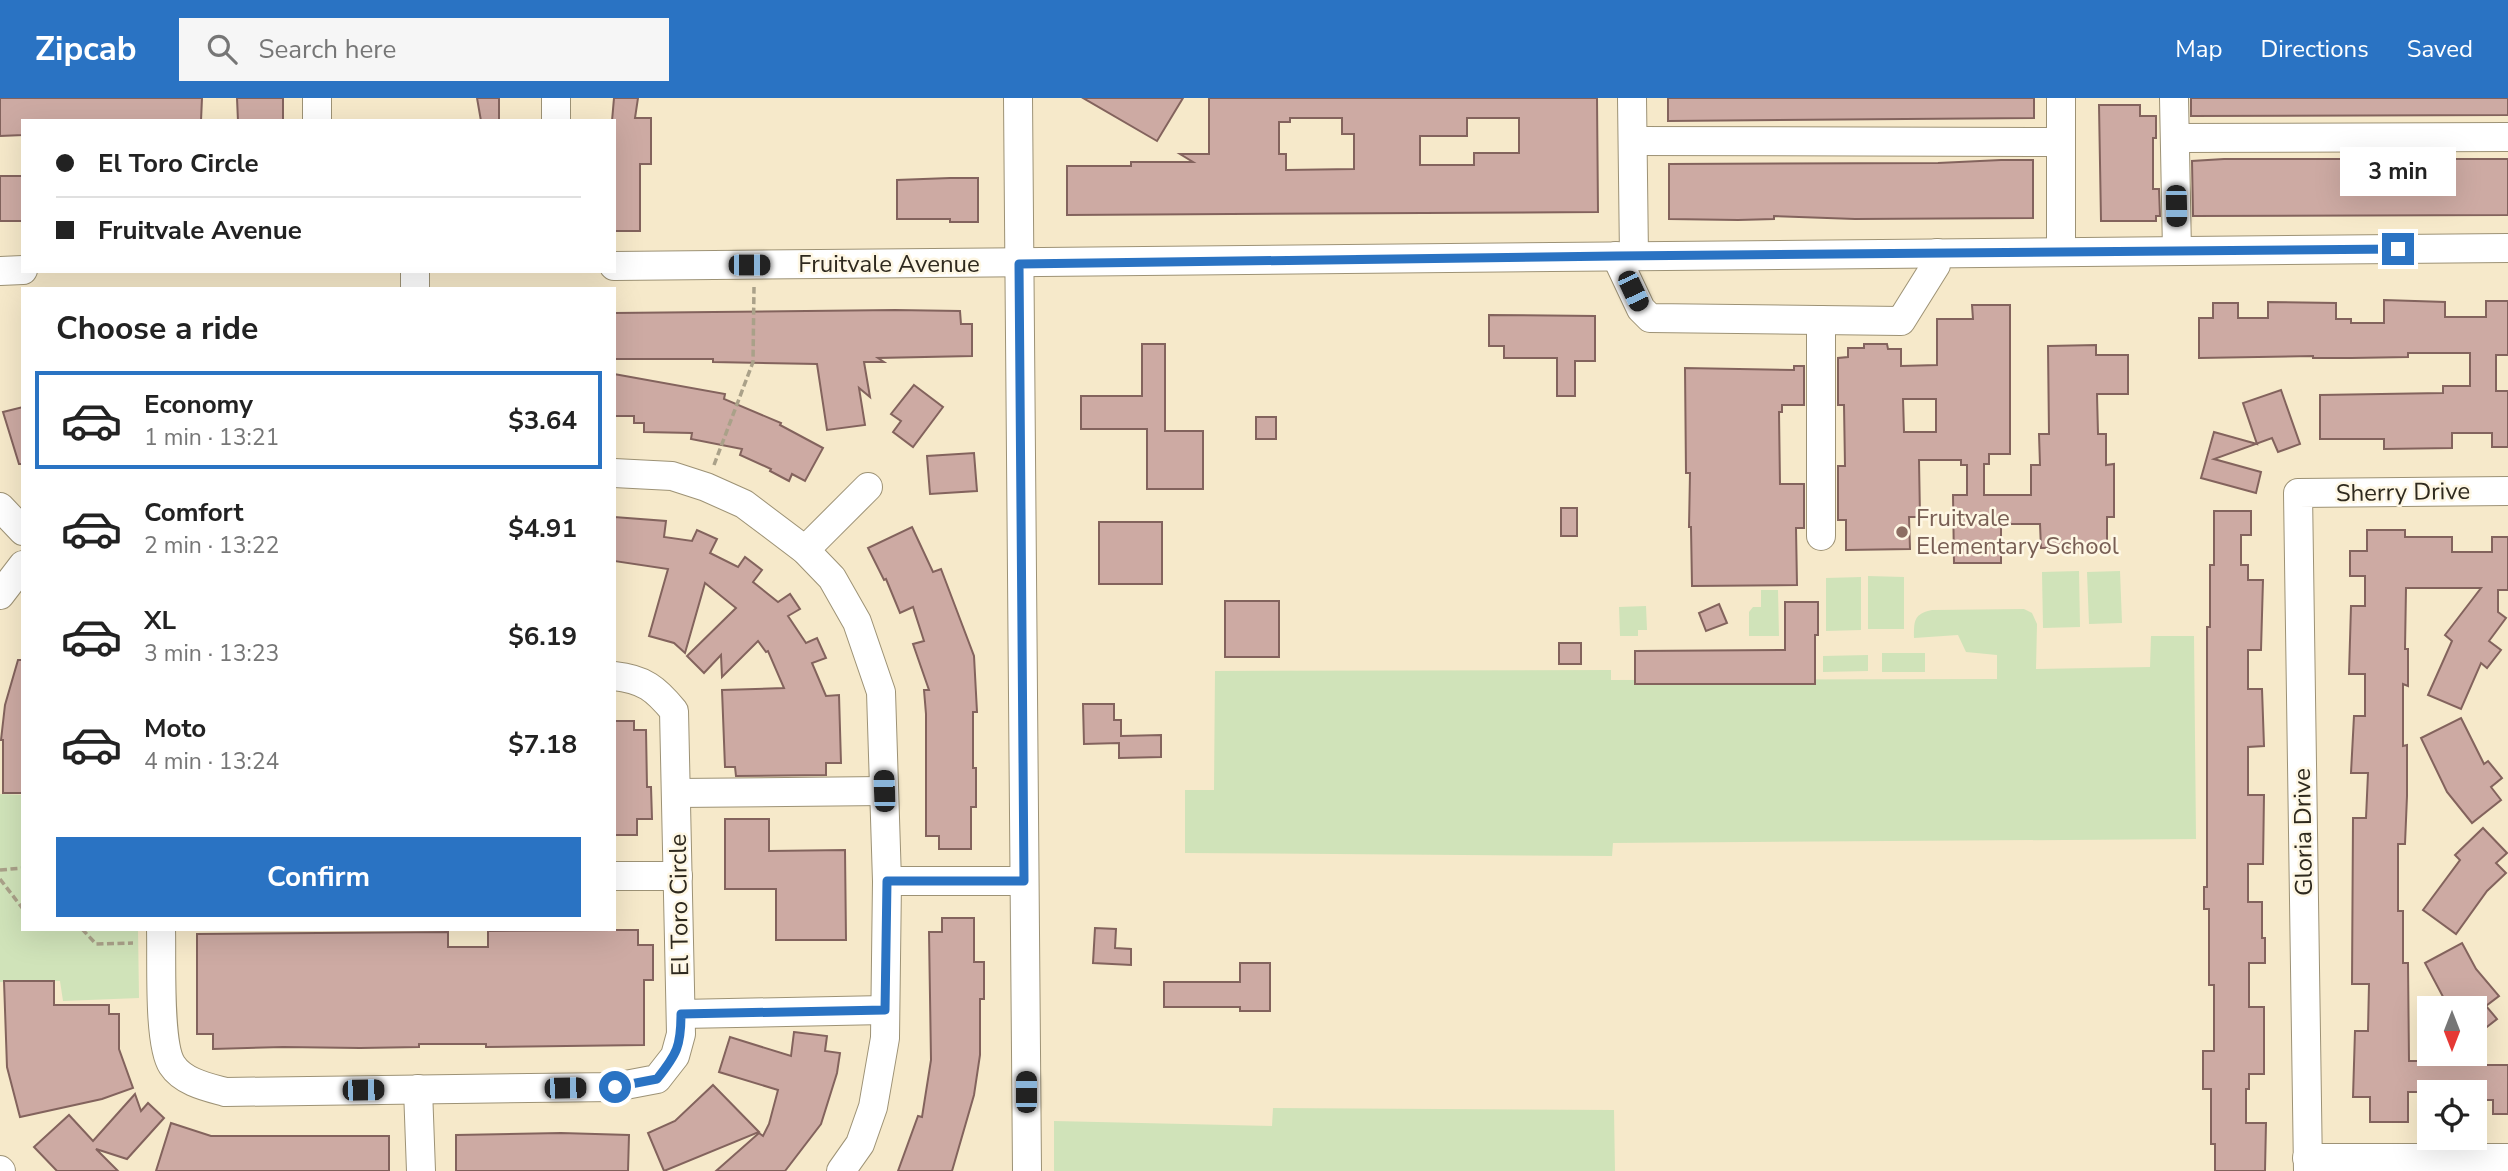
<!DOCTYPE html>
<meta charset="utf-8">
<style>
body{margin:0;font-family:"Nunito Sans",sans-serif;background:#f6f6f6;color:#222;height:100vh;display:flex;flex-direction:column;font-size:26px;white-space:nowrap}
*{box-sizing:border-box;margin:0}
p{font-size:23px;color:#767676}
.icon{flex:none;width:38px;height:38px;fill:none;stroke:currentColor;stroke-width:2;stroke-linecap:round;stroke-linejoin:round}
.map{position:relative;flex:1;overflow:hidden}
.side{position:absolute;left:21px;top:189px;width:595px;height:644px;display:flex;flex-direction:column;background:#fff;border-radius:0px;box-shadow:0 7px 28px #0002}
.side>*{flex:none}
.hud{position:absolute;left:21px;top:21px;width:595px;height:154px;border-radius:0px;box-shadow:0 7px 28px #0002;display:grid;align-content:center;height:154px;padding:0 35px;background:#fff}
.needle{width:46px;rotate:180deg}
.fabs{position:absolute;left:2417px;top:898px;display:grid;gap:14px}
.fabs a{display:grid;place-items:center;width:70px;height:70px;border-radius:0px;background:#fff;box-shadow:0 7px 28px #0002;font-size:35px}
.end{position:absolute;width:32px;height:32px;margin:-16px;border:9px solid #2a73c3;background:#fff;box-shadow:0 0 0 4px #fff}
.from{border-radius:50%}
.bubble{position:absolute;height:49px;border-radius:0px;background:#fff;box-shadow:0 7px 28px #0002;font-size:23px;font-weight:700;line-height:49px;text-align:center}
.car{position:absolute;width:21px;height:42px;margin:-21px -10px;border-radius:9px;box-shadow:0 0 5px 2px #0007;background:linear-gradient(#222 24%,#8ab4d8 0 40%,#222 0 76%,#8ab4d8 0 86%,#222 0)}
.hud b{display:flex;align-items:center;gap:24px;height:66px;font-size:26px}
.hud b+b{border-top:2px solid #e0e0e0}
.hud i{width:18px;height:18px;background:#222}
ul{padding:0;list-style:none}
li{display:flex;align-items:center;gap:21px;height:98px;margin:0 14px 10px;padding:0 21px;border:4px solid transparent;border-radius:0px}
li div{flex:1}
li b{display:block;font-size:26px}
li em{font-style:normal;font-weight:700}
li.current{border-color:#2a73c3}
li>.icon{width:63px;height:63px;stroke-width:1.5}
h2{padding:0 35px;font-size:32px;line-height:84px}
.cta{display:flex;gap:14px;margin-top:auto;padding:14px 35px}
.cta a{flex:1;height:80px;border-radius:0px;background:#2a73c3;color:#fff;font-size:28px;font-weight:700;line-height:80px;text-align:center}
header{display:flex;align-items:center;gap:42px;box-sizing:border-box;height:98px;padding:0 35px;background:#2a73c3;color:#fff}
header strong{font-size:33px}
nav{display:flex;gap:38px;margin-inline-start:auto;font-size:24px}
.search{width:490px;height:63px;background:#f6f6f6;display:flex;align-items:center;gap:18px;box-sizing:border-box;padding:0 24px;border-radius:0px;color:#767676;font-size:26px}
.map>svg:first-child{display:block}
.green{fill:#d0e3b9}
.building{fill:#cdaaa3;stroke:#83635d;stroke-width:2;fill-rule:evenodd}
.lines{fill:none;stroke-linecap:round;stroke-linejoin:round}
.minor-casing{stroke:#9d9275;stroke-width:30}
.path{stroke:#aaa189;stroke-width:3.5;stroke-dasharray:7 3.5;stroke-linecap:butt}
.minor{stroke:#fff;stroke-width:28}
.route{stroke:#2a73c3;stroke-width:9}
.education-dot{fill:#8d6e63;stroke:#fef7e4;stroke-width:2.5}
.labels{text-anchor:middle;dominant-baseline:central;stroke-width:5;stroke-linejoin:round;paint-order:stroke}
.street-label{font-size:24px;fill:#2e291e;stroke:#fef7e4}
.education-label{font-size:24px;fill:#785e54;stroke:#fef7e4;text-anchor:start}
</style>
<header>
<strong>Zipcab</strong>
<div class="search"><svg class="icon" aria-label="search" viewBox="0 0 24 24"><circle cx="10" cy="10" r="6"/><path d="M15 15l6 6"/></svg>Search here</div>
<nav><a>Map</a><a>Directions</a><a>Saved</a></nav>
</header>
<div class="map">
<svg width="2508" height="1073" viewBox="0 0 2508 1073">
<rect width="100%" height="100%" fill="#f6e9ca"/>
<g class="green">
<polygon points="2079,473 2080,529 2043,530 2042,474"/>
<polygon points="2120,473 2122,525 2089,526 2087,474"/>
<polygon points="1868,478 1904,479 1904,531 1868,531"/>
<polygon points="1861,479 1861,532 1826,533 1826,480"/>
<polygon points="1761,492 1778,492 1779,538 1749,538 1749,514 1753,509 1761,509"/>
<polygon points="1646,508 1647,532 1638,532 1638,538 1620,538 1619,509"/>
<path d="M2024 511 2032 515 2037 526 2036 571 2150 569 2151 538H2194L2196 741 1613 745 1612 758 1185 755V692H1214L1215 573 1611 572V582L1997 581V557L1966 554 1958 537 1914 540C1914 522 1914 516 1932 512Z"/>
<rect x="1882" y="555" width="43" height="19"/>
<polygon points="1868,557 1868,573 1823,574 1823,558"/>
<polygon points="0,696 23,697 23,831 138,831 139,900 63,903 60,883 0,884"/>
<polygon points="1273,1010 1614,1012 1615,1073 1054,1073 1054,1023 1272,1028"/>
</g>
<g class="building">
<polygon points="0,0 202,0 201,23 23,23 23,37 0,38"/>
<polygon points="237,0 283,0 283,23 238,23"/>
<polygon points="477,0 499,0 499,23 481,23"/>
<polygon points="614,0 638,0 635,20 651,20 651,66 640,66 640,133 614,133 614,23 612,23"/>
<polygon points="1083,0 1183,0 1157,43"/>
<path d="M1209 0H1597L1598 114 1067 117V68H1131V64H1193L1180 56H1209ZM1290 20H1342V36H1354V71L1286 72V56H1279V24H1290ZM1467 20H1519V55H1474V67H1420V38H1467Z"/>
<polygon points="1668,0 2034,0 2034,20 1668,23"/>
<polygon points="2191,0 2508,0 2508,17 2191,18"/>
<polygon points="2099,7 2140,7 2140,18 2156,18 2156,40 2153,40 2153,91 2159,91 2160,118 2156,118 2156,123 2101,123"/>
<polygon points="2224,61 2508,61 2508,117 2193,118 2192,63"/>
<polygon points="2001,62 2033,62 2033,120 1855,121 1774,118 1774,121 1738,122 1669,121 1669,66 1938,65"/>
<rect x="0" y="78" width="23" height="45"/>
<polygon points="950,80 978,80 978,124 950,124 950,121 897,121 897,82"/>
<polygon points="2384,202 2445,204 2445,219 2486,219 2486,203 2508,203 2508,257 2496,257 2496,293 2508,293 2508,349 2492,349 2492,335 2452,335 2452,350 2384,351 2384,341 2320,341 2320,297 2443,295 2443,288 2470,288 2470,255 2408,255 2408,259 2351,260 2313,260 2313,258 2199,260 2199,220 2213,220 2213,205 2238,205 2238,220 2268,220 2268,204 2336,205 2336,221 2351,221 2351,225 2384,225"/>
<path d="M1972 207H2010V356H1989V366H1984V397H2031V367H2040L2039 336H2049L2048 248 2096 247V257H2128V296H2097L2098 336H2106V367L2114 366V419H2107V449L2041 450 2040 426H2001V465H1954L1953 397H1967V367H1961V362H1919L1920 419H1909L1910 451 1846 452V422H1838V368H1845L1844 307H1838V260L1848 259V250H1864V246H1887L1888 251H1901V268L1937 267V221H1973ZM1903 301H1936V334H1904Z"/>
<polygon points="895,212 960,213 961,226 972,226 972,258 878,260 884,264 864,264 870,299 859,290 865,327 827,332 817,266 713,264 713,261 614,261 614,215"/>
<polygon points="1489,217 1595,218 1595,263 1575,263 1575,298 1557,298 1557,260 1504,260 1504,248 1489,248"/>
<polygon points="1142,246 1165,246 1165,333 1203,333 1203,391 1147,391 1147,331 1081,331 1081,298 1142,298"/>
<polygon points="1794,268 1804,268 1804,307 1782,307 1782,314 1779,314 1780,386 1804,386 1804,430 1796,430 1797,487 1692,488 1691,429 1689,429 1690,375 1686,375 1685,270 1794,272"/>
<polygon points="614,276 725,296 724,301 781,325 780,327 823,350 805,383 792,376 789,383 770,373 771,371 740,357 742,351 691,341 692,335 644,334 644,325 634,325 634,318 614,318"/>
<polygon points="914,287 943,309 913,349 893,334 901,323 891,316"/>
<polygon points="2281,292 2300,346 2278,354 2272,340 2214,361 2261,374 2256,395 2201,380 2214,334 2257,346 2243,305"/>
<polygon points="23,309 23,366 19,366 3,314"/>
<rect x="1256" y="319" width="20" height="22"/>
<polygon points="974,355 977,393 930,396 927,358"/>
<rect x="1561" y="410" width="16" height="28"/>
<polygon points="2214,413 2251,413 2251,437 2241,437 2241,467 2248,467 2248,482 2263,482 2261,552 2248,552 2248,591 2262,591 2264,648 2248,649 2248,697 2264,697 2263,766 2248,766 2248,804 2262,804 2262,840 2265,840 2265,865 2249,865 2249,909 2264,909 2264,976 2249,976 2249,991 2246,991 2246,1025 2266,1025 2265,1073 2215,1073 2215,1046 2211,1046 2211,991 2203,991 2203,953 2214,953 2214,887 2209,887 2209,811 2204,811 2204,789 2207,789 2207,529 2210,529 2210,467 2214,467"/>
<polygon points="614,419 666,423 664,439 692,443 697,432 717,441 710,455 738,469 745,459 762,472 753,484 778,504 790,496 800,511 788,518 806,545 817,540 826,560 812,565 826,598 839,597 841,665 826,665 826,677 736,678 735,669 725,669 722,592 784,590 768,553 766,554 758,543 722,579 721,557 704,575 687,558 736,510 705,485 685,555 674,545 649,538 668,471 614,463"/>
<rect x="1099" y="424" width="63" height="62"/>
<polygon points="912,429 933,474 941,471 974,558 977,614 973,614 973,670 976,670 976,709 971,709 971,751 939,751 939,738 926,738 926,616 924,592 929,592 913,546 924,543 913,509 900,515 886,481 884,482 868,450"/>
<polygon points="2367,432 2405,432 2405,439 2452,439 2452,454 2492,454 2492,439 2508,439 2508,492 2498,492 2498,514 2506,520 2489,543 2501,552 2487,570 2481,565 2461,611 2428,597 2452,543 2445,537 2481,490 2406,490 2405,551 2408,551 2408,588 2403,586 2403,648 2407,647 2407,698 2405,746 2398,746 2398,813 2403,813 2403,865 2408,865 2409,963 2469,963 2469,967 2508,967 2508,1016 2493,1016 2493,1002 2478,1002 2478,994 2408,994 2408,1024 2370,1024 2370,999 2353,999 2355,933 2368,933 2369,886 2352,886 2353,720 2366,720 2368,675 2351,675 2354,618 2365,618 2365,576 2349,576 2351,508 2365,508 2365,478 2350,478 2350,453 2367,453"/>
<rect x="1225" y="503" width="54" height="56"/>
<polygon points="1785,504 1818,504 1818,537 1815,537 1815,586 1635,586 1635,553 1785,552"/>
<polygon points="1719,506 1727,525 1706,533 1699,515"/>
<rect x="1559" y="545" width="22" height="21"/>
<polygon points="18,562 23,562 23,695 3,695 3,642 1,642 5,607"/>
<polygon points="1083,606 1114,606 1114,622 1121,622 1121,638 1161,637 1161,659 1119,660 1119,645 1084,646"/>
<polygon points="2461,620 2484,666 2488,663 2502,680 2491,689 2501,702 2472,725 2447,694 2421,640"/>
<polygon points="614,623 634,623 634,632 646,632 647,689 651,689 652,721 637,721 637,737 614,737"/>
<polygon points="725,721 769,721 769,753 845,752 846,842 776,842 776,791 725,791"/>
<polygon points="2483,730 2507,755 2496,765 2506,775 2487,793 2456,836 2423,812 2460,762 2455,757"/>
<polygon points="942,820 974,820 974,864 984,864 984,901 980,901 980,957 974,997 952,1073 898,1073 918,1018 922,1019 931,962 929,834 942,834"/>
<polygon points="1095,830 1116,831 1115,850 1131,851 1131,867 1093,865"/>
<polygon points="612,832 638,832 638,847 653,847 653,882 644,882 644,947 486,949 486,946 419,946 419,949 360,950 283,949 213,951 213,936 197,936 197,836 448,834 448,849 488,849 488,833"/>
<polygon points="2462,845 2476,871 2499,898 2486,908 2497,921 2474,939 2474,910 2449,910 2425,865"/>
<polygon points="1240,865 1270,865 1270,913 1240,913 1240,909 1164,909 1164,884 1240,884"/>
<polygon points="4,883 54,883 54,907 109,907 109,916 119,916 119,951 133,990 102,1001 20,1019 7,969"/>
<polygon points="794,934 827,938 825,953 840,955 837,975 821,1026 785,1073 716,1073 759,1035 763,1038 769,1026 778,992 719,974 730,939 791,958"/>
<polygon points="713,987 759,1034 664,1073 648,1035 675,1023"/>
<polygon points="135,996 141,1013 148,1005 164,1020 127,1061 96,1051 118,1073 57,1073 34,1049 69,1017 93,1043"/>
<polygon points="171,1025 211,1038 389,1038 389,1073 156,1073"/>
<polygon points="561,1035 629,1037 628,1073 456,1073 456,1037"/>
</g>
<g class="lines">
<g class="minor-casing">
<g id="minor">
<polyline points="317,0 317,23"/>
<polyline points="556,0 556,23"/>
<polyline points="1018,0 1027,1073"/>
<polyline points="1632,0 1634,158"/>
<polyline points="2061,0 2061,154"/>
<polyline points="2174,0 2177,153"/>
<polyline points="2175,40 2508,39"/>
<polyline points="1633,43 2061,44"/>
<polyline points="1616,158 1641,211 1650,220 1901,223 1936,167 1937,155"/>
<polyline points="614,168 2508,150"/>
<polyline points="0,173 23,172"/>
<polyline points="415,191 415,173"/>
<polyline points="1821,222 1821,438"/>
<polyline points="614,375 672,378 706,389 744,406 805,452 832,480 857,524 881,594 887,783 885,940 873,1009 860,1046 841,1073"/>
<polyline points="0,409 23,433"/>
<polyline points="805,452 868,389"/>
<polyline points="0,497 23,467"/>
<polyline points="676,695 884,693"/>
<polyline points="614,778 678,778"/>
<polyline points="887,783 1024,783"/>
<path d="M161 831C162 861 158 946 172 967 183 984 207 989 225 994L615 989 657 981 675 958 681 936 674 613C656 591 644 581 614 578"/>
<polyline points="681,916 885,912"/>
<polyline points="418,991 421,1073"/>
<polyline points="2307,1060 2508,1060"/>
<polyline points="0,1072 1,1073"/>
<polyline points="2308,1073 2298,395 2508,393"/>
</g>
</g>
<g class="path">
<polyline points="714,367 753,264 754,189"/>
<polyline points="0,772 23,770"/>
<polyline points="0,781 23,811"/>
<polyline points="82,831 96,846 133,845"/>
</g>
<use href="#minor" class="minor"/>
</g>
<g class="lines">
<path class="route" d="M615 989 657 981C677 956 681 948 681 916L885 912 887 783H1024L1019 166 1616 158 2398 151"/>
</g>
<circle class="education-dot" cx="1902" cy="434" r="7"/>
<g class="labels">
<g class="street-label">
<text x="889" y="166">Fruitvale Avenue</text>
<text transform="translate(2403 394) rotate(-1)">Sherry Drive</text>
<text transform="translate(2303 734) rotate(-91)">Gloria Drive</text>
<text transform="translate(679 807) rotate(-91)">El Toro Circle</text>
</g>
<g class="education-label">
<text x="1916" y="420">Fruitvale<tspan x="1916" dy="28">Elementary School</tspan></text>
</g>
</g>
</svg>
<div class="fabs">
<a><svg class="needle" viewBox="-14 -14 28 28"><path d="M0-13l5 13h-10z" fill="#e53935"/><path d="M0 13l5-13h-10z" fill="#767676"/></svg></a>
<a><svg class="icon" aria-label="locate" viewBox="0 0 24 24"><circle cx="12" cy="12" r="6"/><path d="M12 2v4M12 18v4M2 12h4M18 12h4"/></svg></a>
</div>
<i class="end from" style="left:615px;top:989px"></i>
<i class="end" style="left:2398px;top:151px"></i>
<div class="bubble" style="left:2340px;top:49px;width:116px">3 min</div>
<i class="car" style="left:2176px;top:108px;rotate:179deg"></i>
<i class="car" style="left:749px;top:167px;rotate:90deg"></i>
<i class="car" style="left:1633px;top:193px;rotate:155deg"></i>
<i class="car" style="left:884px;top:693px;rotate:358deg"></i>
<i class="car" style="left:565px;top:990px;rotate:89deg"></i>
<i class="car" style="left:363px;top:992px;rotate:89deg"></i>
<i class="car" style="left:1026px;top:994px;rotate:0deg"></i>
<div class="hud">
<b><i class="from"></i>El Toro Circle</b>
<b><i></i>Fruitvale Avenue</b>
</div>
<section class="side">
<h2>Choose a ride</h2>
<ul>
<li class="current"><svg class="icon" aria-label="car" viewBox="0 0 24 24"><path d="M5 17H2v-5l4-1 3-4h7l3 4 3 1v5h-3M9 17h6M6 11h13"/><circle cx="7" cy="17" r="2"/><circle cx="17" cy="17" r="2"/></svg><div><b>Economy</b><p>1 min · 13:21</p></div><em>$3.64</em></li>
<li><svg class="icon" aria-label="car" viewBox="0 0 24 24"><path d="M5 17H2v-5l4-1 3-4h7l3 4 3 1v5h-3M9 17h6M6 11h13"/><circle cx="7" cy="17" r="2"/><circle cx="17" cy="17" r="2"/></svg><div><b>Comfort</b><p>2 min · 13:22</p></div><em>$4.91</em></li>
<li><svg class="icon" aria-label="car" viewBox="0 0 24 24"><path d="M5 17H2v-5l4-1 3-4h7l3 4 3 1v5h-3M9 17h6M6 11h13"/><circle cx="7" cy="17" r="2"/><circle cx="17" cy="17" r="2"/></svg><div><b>XL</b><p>3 min · 13:23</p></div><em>$6.19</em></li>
<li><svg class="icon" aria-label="car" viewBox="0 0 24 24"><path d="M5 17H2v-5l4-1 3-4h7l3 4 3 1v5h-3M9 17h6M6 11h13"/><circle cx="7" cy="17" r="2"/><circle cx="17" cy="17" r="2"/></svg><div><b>Moto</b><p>4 min · 13:24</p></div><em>$7.18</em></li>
</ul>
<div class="cta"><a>Confirm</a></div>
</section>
</div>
